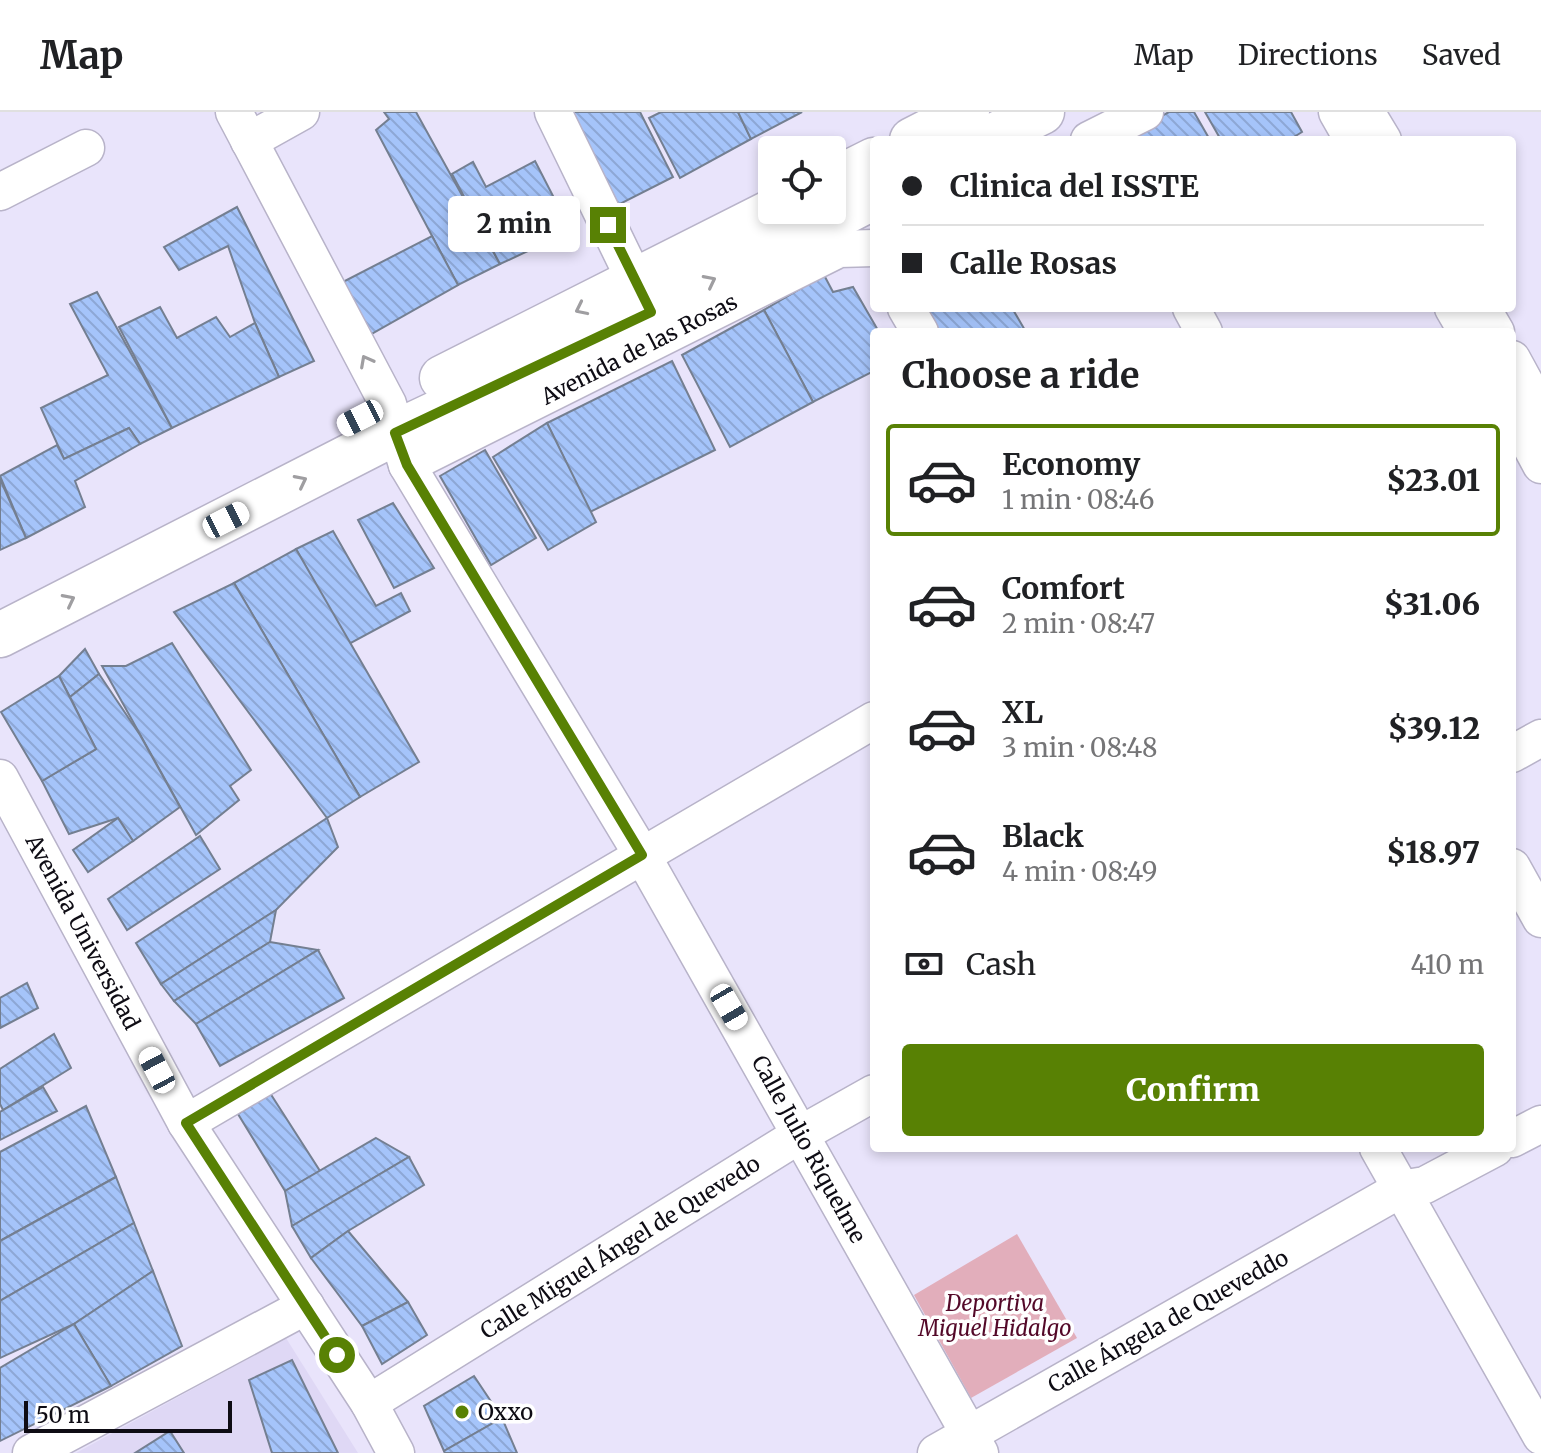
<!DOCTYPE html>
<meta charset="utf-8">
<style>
body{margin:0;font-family:Merriweather,serif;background:#f6f6f6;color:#202124;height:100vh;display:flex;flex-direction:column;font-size:30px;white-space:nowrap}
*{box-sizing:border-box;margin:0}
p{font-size:26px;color:#757577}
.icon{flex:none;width:44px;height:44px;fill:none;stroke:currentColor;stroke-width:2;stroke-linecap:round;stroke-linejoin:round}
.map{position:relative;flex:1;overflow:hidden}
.side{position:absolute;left:870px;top:216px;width:646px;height:824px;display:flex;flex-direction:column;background:#fff;border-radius:8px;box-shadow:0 4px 12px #0003}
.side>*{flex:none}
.guide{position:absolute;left:870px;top:24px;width:646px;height:176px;border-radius:8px;box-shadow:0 4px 12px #0003;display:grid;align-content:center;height:176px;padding:0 32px;background:#fff}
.buttons{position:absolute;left:758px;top:24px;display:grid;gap:16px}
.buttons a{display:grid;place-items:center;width:88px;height:88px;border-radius:8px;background:#fff;box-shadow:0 4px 12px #0003;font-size:40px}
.scale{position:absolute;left:24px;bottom:20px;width:208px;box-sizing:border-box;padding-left:8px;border:4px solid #0e0c14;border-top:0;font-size:22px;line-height:28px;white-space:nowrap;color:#0e0c14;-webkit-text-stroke:6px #fff;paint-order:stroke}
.end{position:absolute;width:36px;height:36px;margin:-18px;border:10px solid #588104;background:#fff;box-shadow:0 0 0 4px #fff}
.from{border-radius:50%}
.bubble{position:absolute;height:56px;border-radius:8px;background:#fff;box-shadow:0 4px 12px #0003;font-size:26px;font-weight:800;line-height:56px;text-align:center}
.car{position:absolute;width:24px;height:48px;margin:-24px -12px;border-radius:10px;box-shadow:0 0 6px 2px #0007;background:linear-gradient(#fff 24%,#345 0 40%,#fff 0 76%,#345 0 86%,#fff 0)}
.guide b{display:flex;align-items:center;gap:28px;height:76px;font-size:30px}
.guide b+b{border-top:2px solid #e0e0e0}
.guide i{width:20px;height:20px;background:#202124}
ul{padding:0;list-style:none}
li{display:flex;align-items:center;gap:24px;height:112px;margin:0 16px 12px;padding:0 16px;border:4px solid transparent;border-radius:8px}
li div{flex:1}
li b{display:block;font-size:30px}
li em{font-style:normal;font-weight:800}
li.active{border-color:#588104}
li>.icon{width:72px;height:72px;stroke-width:1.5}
h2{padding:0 32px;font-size:36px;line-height:96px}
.pay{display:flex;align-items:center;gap:20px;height:88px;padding:0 32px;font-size:30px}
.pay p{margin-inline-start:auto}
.action{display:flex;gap:16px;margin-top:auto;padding:16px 32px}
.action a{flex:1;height:92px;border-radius:8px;background:#588104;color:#fff;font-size:32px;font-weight:800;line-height:92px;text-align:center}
header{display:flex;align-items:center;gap:48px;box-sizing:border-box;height:112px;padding:0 40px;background:#fff;border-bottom:2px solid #e0e0e0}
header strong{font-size:38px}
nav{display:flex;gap:44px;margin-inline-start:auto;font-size:28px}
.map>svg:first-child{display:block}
.built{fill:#dfd8f5}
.green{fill:#e2aebb}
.building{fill:url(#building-back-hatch);stroke:#747f91;stroke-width:2}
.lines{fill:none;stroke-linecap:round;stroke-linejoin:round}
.minor-casing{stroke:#b8b3c9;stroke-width:39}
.major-casing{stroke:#b8b3c9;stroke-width:47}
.minor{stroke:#fff;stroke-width:36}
.major{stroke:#fff;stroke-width:44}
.oneway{stroke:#9f9ea1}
.route{stroke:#588104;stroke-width:10}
.poi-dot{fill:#588104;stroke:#fff;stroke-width:3}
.labels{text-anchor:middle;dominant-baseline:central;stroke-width:7;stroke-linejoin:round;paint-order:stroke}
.street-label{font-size:22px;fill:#0e0c14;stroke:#fff}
.park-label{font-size:22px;font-style:italic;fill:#530828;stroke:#fff}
.poi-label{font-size:22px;fill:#0e0c14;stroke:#fff;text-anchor:start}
</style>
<header>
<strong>Map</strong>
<nav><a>Map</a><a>Directions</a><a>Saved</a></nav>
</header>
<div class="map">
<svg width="1541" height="1341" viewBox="0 0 1541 1341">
<defs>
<pattern id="building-back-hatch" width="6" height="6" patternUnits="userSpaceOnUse" patternTransform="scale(2)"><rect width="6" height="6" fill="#a5c4fa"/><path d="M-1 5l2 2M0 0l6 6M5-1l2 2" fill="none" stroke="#8da7d5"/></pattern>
</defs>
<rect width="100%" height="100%" fill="#e9e4fb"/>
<polygon class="built" points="286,1226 358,1341 76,1341"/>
<polygon class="green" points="1017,1122 1077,1226 971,1286 914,1183"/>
<g class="building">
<polygon points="384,0 416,0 500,152 458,173 376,18 389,7"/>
<polygon points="568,0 640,0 673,65 616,94"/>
<polygon points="661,0 738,0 751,27 680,66 649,6"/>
<polygon points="738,0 802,0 751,27"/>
<polygon points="1169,0 1194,0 1210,28 1124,28 1123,25"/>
<polygon points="1205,0 1291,0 1302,20 1289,28 1221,28"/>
<polygon points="535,49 571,119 500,152 452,62 473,50 486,75"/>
<polygon points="237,95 314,249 279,265 255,211 228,134 179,158 164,135"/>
<polygon points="432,124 458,173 366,225 339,172"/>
<polygon points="824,163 833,180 853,175 879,220 874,220 874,259 813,290 764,198"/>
<polygon points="97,180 172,316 140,332 129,316 64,347 41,296 108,263 70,192"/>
<polygon points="160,195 177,226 216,205 230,225 255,211 279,265 172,316 119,215"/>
<polygon points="924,196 1012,196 1026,220 937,220"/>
<polygon points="764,198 813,290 730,335 682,243"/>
<polygon points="672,249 715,338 590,400 547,311"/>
<polygon points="547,311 596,410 548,438 493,345"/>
<polygon points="129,316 140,332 75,369 85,395 26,426 0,364 57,333 64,347"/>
<polygon points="485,338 536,426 491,453 440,364"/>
<polygon points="0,367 26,426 0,438"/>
<polygon points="393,391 434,456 394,476 358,408"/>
<polygon points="333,419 376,494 401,481 410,499 349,532 296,437"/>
<polygon points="296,437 419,650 360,685 234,471"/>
<polygon points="234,471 360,685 327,706 174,500"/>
<polygon points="172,531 251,658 230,674 239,688 196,723 102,554 126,554"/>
<polygon points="85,537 99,562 70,585 59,564"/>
<polygon points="99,562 140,623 180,695 133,729 118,706 69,722 42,669 96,637 70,585"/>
<polygon points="59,564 96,637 42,669 1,600"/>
<polygon points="118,706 133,729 88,760 73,738"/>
<polygon points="327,706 338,735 276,798 161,872 136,831"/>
<polygon points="200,724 220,757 127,818 108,787"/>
<polygon points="276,798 270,830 174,889 161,872"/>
<polygon points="270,830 318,838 196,912 174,889"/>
<polygon points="318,838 344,886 220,954 196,912"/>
<polygon points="27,871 38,896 0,916 0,886"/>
<polygon points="54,922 71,956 3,998 0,992 0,957"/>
<polygon points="43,975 57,999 0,1028 0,1000"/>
<polygon points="270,981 320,1059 285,1079 238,1002"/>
<polygon points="86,994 116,1065 0,1129 0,1040"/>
<polygon points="376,1026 409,1045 292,1114 285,1079"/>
<polygon points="409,1045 424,1073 348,1119 311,1146 292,1114"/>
<polygon points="116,1065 134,1111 0,1189 0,1129"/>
<polygon points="134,1111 153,1159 74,1212 0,1246 0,1189"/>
<polygon points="348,1119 408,1190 362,1214 311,1146"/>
<polygon points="153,1159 182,1234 111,1274 74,1212"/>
<polygon points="408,1190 427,1223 382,1252 362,1214"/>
<polygon points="74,1212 111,1274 0,1329 0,1256"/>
<polygon points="292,1248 337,1339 338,1341 272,1341 249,1268"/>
<polygon points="474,1264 502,1306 444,1339 424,1294"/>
<polygon points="502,1306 517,1341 445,1341 444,1339"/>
<polygon points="170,1319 184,1341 135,1341"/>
</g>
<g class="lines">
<g class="minor-casing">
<g id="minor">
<polyline points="234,0 388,292 407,353 642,743 980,1341"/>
<polyline points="553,0 646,191"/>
<polyline points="1337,0 1353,28"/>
<polyline points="1366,0 1383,28"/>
<polyline points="1089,28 1145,0"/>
<polyline points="249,29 301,0"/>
<polyline points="0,80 86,36"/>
<polyline points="906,196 920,220"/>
<polyline points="1191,196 1204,220"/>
<polyline points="1453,196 1467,220"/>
<polyline points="1482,196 1496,220"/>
<polyline points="1512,247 1541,300"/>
<polyline points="1512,299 1541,353"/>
<polyline points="407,353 839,137 874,136"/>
<polyline points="1512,642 1541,626"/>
<polyline points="0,666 186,1011 369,1291 396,1341"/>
<polyline points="1512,755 1541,807"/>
<polyline points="186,1011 874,608"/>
<polyline points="1512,1027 1541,1012"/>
<polyline points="1378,1036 1541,1324"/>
<polyline points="369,1291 801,1022 874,981"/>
<polyline points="31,1341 306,1194"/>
<polyline points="936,1341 1401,1077 1425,1073 1495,1036"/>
</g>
</g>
<g class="major-casing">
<g id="major">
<polyline points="912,28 967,0"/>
<polyline points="985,28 1042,0"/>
<polyline points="832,69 874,48"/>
<polyline points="442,266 775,98"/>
<polyline points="0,523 395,321 651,200 874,85"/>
</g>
</g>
<use href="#minor" class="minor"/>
<use href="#major" class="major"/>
</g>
<defs><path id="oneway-chevron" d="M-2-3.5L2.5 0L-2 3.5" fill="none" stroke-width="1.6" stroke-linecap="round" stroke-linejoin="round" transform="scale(2)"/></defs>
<g class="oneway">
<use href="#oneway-chevron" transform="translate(710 169) rotate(-27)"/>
<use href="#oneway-chevron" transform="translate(581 197) rotate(154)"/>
<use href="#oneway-chevron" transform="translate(366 249) rotate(-118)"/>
<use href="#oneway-chevron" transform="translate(301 369) rotate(-27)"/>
<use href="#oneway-chevron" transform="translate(69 488) rotate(-27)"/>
</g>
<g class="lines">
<polyline class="route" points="337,1243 186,1011 642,743 407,353 395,321 651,200 608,113"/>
</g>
<circle class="poi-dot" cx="462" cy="1300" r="8"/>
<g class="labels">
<g class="street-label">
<text transform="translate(639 237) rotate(-27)">Avenida de las Rosas</text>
<text transform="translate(83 820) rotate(62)">Avenida Universidad</text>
<text transform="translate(809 1037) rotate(61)">Calle Julio Riquelme</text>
<text transform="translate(620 1135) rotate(-32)">Calle Miguel Ángel de Quevedo</text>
<text transform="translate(1168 1209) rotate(-29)">Calle Ángela de Queveddo</text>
</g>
<g class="park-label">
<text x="995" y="1191">Deportiva<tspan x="995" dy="25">Miguel Hidalgo</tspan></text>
</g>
<g class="poi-label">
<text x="478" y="1300">Oxxo</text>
</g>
</g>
</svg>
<div class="buttons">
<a><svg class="icon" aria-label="locate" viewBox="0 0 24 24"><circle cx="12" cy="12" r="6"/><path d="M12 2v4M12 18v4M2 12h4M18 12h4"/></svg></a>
</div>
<div class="scale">50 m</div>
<i class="end from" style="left:337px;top:1243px"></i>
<i class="end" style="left:608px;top:113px"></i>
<div class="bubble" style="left:448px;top:84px;width:132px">2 min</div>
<i class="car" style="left:360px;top:306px;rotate:243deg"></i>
<i class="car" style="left:226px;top:408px;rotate:63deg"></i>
<i class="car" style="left:729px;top:895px;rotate:150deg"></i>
<i class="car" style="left:157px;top:958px;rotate:332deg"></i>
<div class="guide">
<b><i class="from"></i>Clinica del ISSTE</b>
<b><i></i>Calle Rosas</b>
</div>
<section class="side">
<h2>Choose a ride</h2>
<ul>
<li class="active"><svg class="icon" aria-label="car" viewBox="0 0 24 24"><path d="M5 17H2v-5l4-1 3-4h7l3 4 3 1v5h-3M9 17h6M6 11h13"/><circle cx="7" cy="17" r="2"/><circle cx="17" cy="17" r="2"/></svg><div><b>Economy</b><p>1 min · 08:46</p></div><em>$23.01</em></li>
<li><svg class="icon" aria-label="car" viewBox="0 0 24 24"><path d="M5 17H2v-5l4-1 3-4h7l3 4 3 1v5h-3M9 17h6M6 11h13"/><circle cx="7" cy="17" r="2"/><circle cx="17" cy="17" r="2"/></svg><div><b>Comfort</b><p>2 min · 08:47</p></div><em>$31.06</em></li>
<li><svg class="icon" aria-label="car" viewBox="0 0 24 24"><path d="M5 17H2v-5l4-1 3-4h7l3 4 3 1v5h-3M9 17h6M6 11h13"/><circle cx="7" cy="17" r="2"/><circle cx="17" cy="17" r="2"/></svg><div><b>XL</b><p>3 min · 08:48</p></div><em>$39.12</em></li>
<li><svg class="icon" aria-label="car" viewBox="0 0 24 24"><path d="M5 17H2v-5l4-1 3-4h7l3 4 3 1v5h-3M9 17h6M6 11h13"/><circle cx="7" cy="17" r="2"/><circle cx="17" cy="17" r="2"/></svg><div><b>Black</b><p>4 min · 08:49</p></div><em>$18.97</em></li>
</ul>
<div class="pay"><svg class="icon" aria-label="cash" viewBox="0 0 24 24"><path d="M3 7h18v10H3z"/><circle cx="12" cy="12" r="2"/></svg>Cash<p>410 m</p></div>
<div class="action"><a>Confirm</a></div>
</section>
</div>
